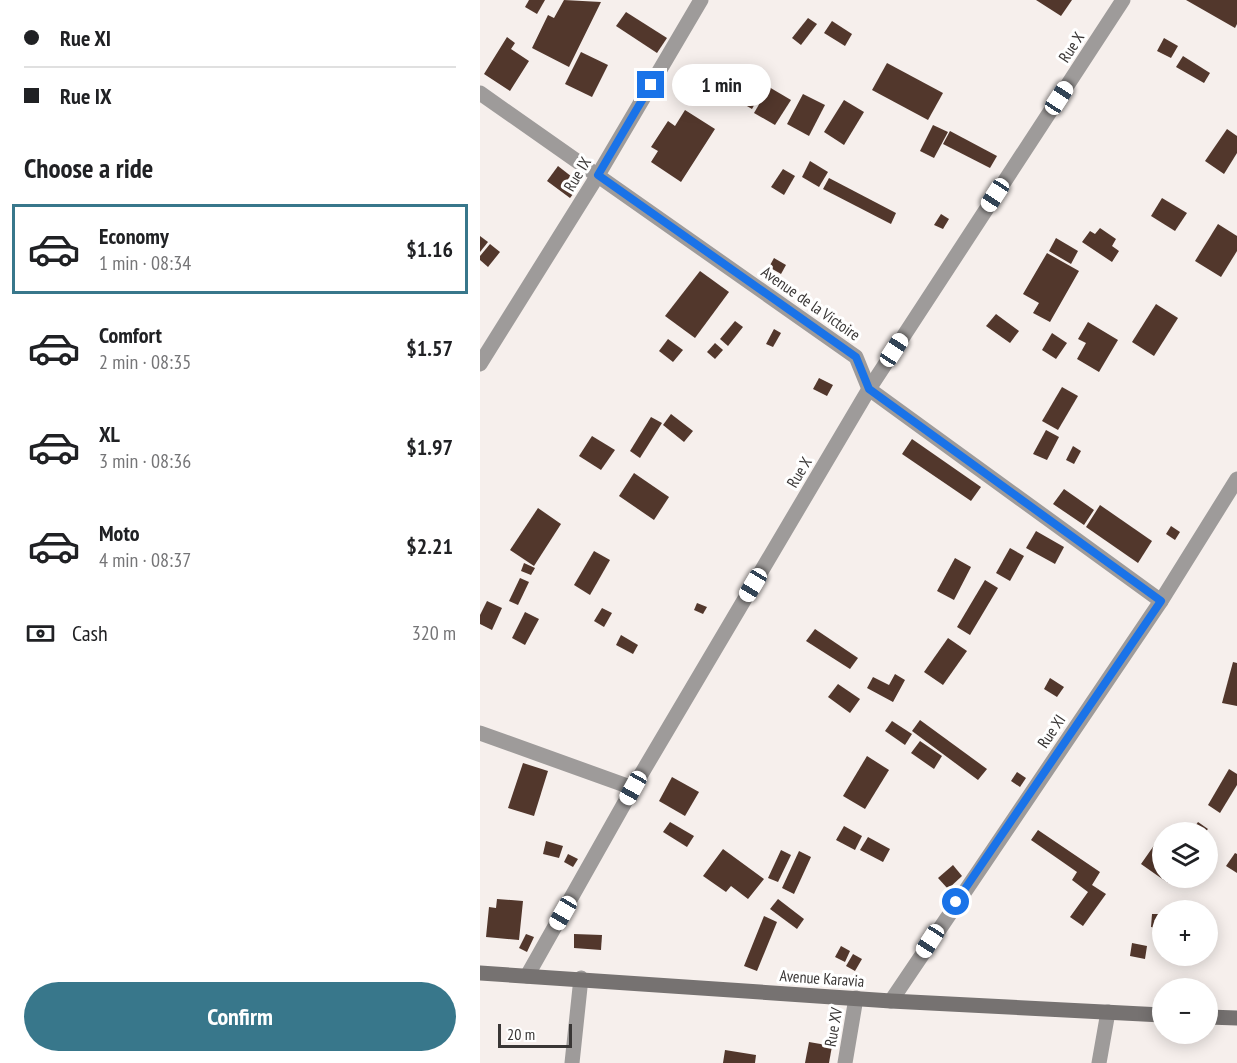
<!DOCTYPE html>
<meta charset="utf-8">
<style>
body{margin:0;font-family:"PT Sans Narrow",sans-serif;background:#f6f6f6;color:#202124;height:100vh;display:flex;flex-direction:column;font-size:22px;white-space:nowrap}
*{box-sizing:border-box;margin:0}
p{font-size:20px;color:#757577}
.icon{flex:none;width:33px;height:33px;fill:none;stroke:currentColor;stroke-width:2;stroke-linecap:round;stroke-linejoin:round}
.map{position:relative;flex:1;overflow:hidden}
.drawer{display:flex;flex-direction:column;background:#fff;width:480px}
.drawer>*{flex:none}
.hud{display:grid;align-content:center;height:132px;padding:0 24px;background:#fff}
.buttons{position:absolute;left:672px;top:822px;display:grid;gap:12px}
.buttons a{display:grid;place-items:center;width:66px;height:66px;border-radius:50%;background:#fff;box-shadow:0 3px 15px #0003;font-size:30px}
.scale{position:absolute;left:18px;bottom:15px;width:74px;box-sizing:border-box;padding-left:6px;border:3px solid #393635;border-top:0;font-size:16px;line-height:21px;white-space:nowrap;color:#393635;-webkit-text-stroke:4px #fff;paint-order:stroke}
.end{position:absolute;width:27px;height:27px;margin:-14px;border:8px solid #1a73e8;background:#fff;box-shadow:0 0 0 3px #fff}
.from{border-radius:50%}
.bubble{position:absolute;height:42px;border-radius:21px;background:#fff;box-shadow:0 3px 15px #0003;font-size:20px;font-weight:700;line-height:42px;text-align:center}
.car{position:absolute;width:18px;height:36px;margin:-18px -9px;border-radius:8px;box-shadow:0 0 4px 2px #0007;background:linear-gradient(#fff 24%,#345 0 40%,#fff 0 76%,#345 0 86%,#fff 0)}
.hud b{display:flex;align-items:center;gap:21px;height:57px;font-size:22px}
.hud b+b{border-top:2px solid #e0e0e0}
.hud i{width:15px;height:15px;background:#202124}
ul{padding:0;list-style:none}
li{display:flex;align-items:center;gap:18px;height:90px;margin:0 12px 9px;padding:0 12px;border:3px solid transparent;border-radius:0px}
li div{flex:1}
li b{display:block;font-size:22px}
li em{font-style:normal;font-weight:700}
li.active{border-color:#38778b}
li>.icon{width:54px;height:54px;stroke-width:1.5}
h2{padding:0 24px;font-size:27px;line-height:72px}
.pay{display:flex;align-items:center;gap:15px;height:66px;padding:0 24px;font-size:22px}
.pay p{margin-inline-start:auto}
.action{display:flex;gap:12px;margin-top:auto;padding:12px 24px}
.action a{flex:1;height:69px;border-radius:36px;background:#38778b;color:#fff;font-size:24px;font-weight:700;line-height:69px;text-align:center}
main{display:flex;flex:1;min-height:0}
.map>svg:first-child{display:block}
.building{fill:#52372c}
.lines{fill:none;stroke-linecap:round;stroke-linejoin:round}
.street{stroke:#9e9b9a;stroke-width:15}
.secondary{stroke:#767271;stroke-width:15}
.route{stroke:#1a73e8;stroke-width:8}
.labels{text-anchor:middle;dominant-baseline:central;stroke-width:6;stroke-linejoin:round;paint-order:stroke}
.street-label{font-size:16px;fill:#393635;stroke:#fff}
</style>
<main>
<section class="drawer">
<div class="hud">
<b><i class="from"></i>Rue XI</b>
<b><i></i>Rue IX</b>
</div>
<h2>Choose a ride</h2>
<ul>
<li class="active"><svg class="icon" aria-label="car" viewBox="0 0 24 24"><path d="M5 17H2v-5l4-1 3-4h7l3 4 3 1v5h-3M9 17h6M6 11h13"/><circle cx="7" cy="17" r="2"/><circle cx="17" cy="17" r="2"/></svg><div><b>Economy</b><p>1 min · 08:34</p></div><em>$1.16</em></li>
<li><svg class="icon" aria-label="car" viewBox="0 0 24 24"><path d="M5 17H2v-5l4-1 3-4h7l3 4 3 1v5h-3M9 17h6M6 11h13"/><circle cx="7" cy="17" r="2"/><circle cx="17" cy="17" r="2"/></svg><div><b>Comfort</b><p>2 min · 08:35</p></div><em>$1.57</em></li>
<li><svg class="icon" aria-label="car" viewBox="0 0 24 24"><path d="M5 17H2v-5l4-1 3-4h7l3 4 3 1v5h-3M9 17h6M6 11h13"/><circle cx="7" cy="17" r="2"/><circle cx="17" cy="17" r="2"/></svg><div><b>XL</b><p>3 min · 08:36</p></div><em>$1.97</em></li>
<li><svg class="icon" aria-label="car" viewBox="0 0 24 24"><path d="M5 17H2v-5l4-1 3-4h7l3 4 3 1v5h-3M9 17h6M6 11h13"/><circle cx="7" cy="17" r="2"/><circle cx="17" cy="17" r="2"/></svg><div><b>Moto</b><p>4 min · 08:37</p></div><em>$2.21</em></li>
</ul>
<div class="pay"><svg class="icon" aria-label="cash" viewBox="0 0 24 24"><path d="M3 7h18v10H3z"/><circle cx="12" cy="12" r="2"/></svg>Cash<p>320 m</p></div>
<div class="action"><a>Confirm</a></div>
</section>
<div class="map">
<svg width="757" height="1063" viewBox="0 0 757 1063">
<rect width="100%" height="100%" fill="#f6efec"/>
<g class="building">
<polygon points="49,0 65,0 57,14 45,7"/>
<polygon points="84,0 121,2 89,67 52,48 68,15 74,18"/>
<polygon points="556,0 592,0 581,16"/>
<polygon points="706,0 757,0 757,24 755,28"/>
<polygon points="146,12 187,38 177,53 136,26"/>
<polygon points="328,18 337,24 321,45 312,38"/>
<polygon points="352,21 372,34 365,46 344,33"/>
<polygon points="27,37 35,43 31,49 49,61 30,91 4,74"/>
<polygon points="684,38 698,46 691,58 677,51"/>
<polygon points="101,52 128,65 112,97 85,84"/>
<polygon points="703,56 730,73 724,83 696,67"/>
<polygon points="407,63 463,93 448,120 392,90"/>
<polygon points="222,65 252,82 246,94 215,77"/>
<polygon points="263,85 280,95 272,109 255,99"/>
<polygon points="289,87 311,100 295,125 274,113"/>
<polygon points="323,94 345,105 329,136 307,124"/>
<polygon points="364,100 384,112 364,145 344,132"/>
<polygon points="205,110 235,129 201,182 171,162 178,151 171,147 188,121 195,126"/>
<polygon points="453,125 468,132 454,158 440,151"/>
<polygon points="747,129 757,136 757,153 744,174 725,161"/>
<polygon points="470,131 517,156 510,168 463,144"/>
<polygon points="330,161 348,172 339,187 322,177"/>
<polygon points="78,166 101,184 90,198 67,181"/>
<polygon points="303,169 315,176 304,195 291,187"/>
<polygon points="349,178 416,213 411,224 343,189"/>
<polygon points="682,198 707,213 695,231 671,216"/>
<polygon points="461,214 469,219 463,229 454,225"/>
<polygon points="738,224 757,236 757,251 741,277 715,261"/>
<polygon points="620,228 636,239 632,246 639,251 632,262 602,242 610,231 615,234"/>
<polygon points="0,236 8,242 0,252"/>
<polygon points="576,238 598,251 591,264 569,251"/>
<polygon points="10,244 20,252 8,267 0,260 0,256"/>
<polygon points="567,253 599,271 570,322 553,313 559,303 543,294"/>
<polygon points="294,258 306,265 301,274 289,267"/>
<polygon points="220,271 249,292 215,338 185,316"/>
<polygon points="676,304 698,318 674,356 652,342"/>
<polygon points="516,314 539,331 530,343 506,326"/>
<polygon points="255,321 263,327 248,346 240,339"/>
<polygon points="608,322 638,340 619,372 597,359 606,343 598,339"/>
<polygon points="294,329 301,333 293,347 286,344"/>
<polygon points="572,333 587,343 576,359 562,350"/>
<polygon points="188,339 203,350 193,362 179,351"/>
<polygon points="235,343 243,350 235,359 227,352"/>
<polygon points="339,378 353,385 347,396 333,389"/>
<polygon points="582,387 598,396 578,430 562,421"/>
<polygon points="191,414 213,431 204,442 183,425"/>
<polygon points="171,417 182,423 160,458 150,451"/>
<polygon points="566,430 579,437 567,460 553,454"/>
<polygon points="112,436 135,450 121,470 99,456"/>
<polygon points="432,439 501,487 491,501 422,454"/>
<polygon points="593,446 601,451 594,464 586,460"/>
<polygon points="154,473 189,497 174,520 139,496"/>
<polygon points="584,489 614,510 604,525 573,504"/>
<polygon points="620,505 672,541 658,563 606,527"/>
<polygon points="58,508 81,524 54,566 30,550"/>
<polygon points="691,526 700,532 695,540 686,534"/>
<polygon points="556,531 584,547 575,564 546,548"/>
<polygon points="530,548 544,556 530,581 516,573"/>
<polygon points="114,551 130,560 110,595 94,585"/>
<polygon points="475,558 491,567 474,600 457,591"/>
<polygon points="44,563 55,568 51,575 41,571"/>
<polygon points="40,578 49,582 38,605 29,601"/>
<polygon points="505,580 518,588 490,635 477,627"/>
<polygon points="7,601 22,608 12,630 0,624 0,615"/>
<polygon points="217,603 227,607 223,614 214,610"/>
<polygon points="122,608 132,613 124,627 114,621"/>
<polygon points="45,612 59,619 45,645 32,638"/>
<polygon points="335,629 378,658 370,669 326,641"/>
<polygon points="141,635 158,645 153,654 136,645"/>
<polygon points="468,638 487,651 463,685 444,672"/>
<polygon points="753,662 757,663 757,706 742,703"/>
<polygon points="415,674 425,680 413,702 387,688 393,677 409,685"/>
<polygon points="570,678 584,687 577,697 564,689"/>
<polygon points="358,684 380,699 370,713 348,697"/>
<polygon points="440,720 507,769 498,780 432,731"/>
<polygon points="412,721 432,734 425,745 405,731"/>
<polygon points="440,741 462,756 454,769 431,753"/>
<polygon points="387,756 409,770 385,809 363,796"/>
<polygon points="43,763 68,771 54,816 28,808"/>
<polygon points="749,769 757,774 757,785 740,813 728,805"/>
<polygon points="537,772 546,778 540,787 531,781"/>
<polygon points="192,777 219,792 205,816 179,801"/>
<polygon points="190,822 214,836 207,847 183,832"/>
<polygon points="718,822 728,829 725,832 711,832"/>
<polygon points="364,826 382,836 375,850 356,840"/>
<polygon points="558,830 620,872 612,885 626,894 603,926 590,917 608,892 592,880 597,872 551,840"/>
<polygon points="682,834 682,878 691,878 688,883 661,864"/>
<polygon points="388,837 410,849 403,862 380,850"/>
<polygon points="66,841 83,846 79,858 63,854"/>
<polygon points="243,849 284,879 268,899 251,886 246,892 223,876"/>
<polygon points="301,850 311,855 298,882 288,878"/>
<polygon points="319,851 331,857 314,894 302,888"/>
<polygon points="755,853 757,854 757,873 746,866"/>
<polygon points="88,854 98,859 93,867 84,862"/>
<polygon points="473,865 482,876 468,889 458,878"/>
<polygon points="17,899 43,901 39,940 6,937 9,907 16,908"/>
<polygon points="298,899 324,919 317,929 290,909"/>
<polygon points="672,914 682,914 682,929 671,927"/>
<polygon points="284,916 297,922 277,971 264,966"/>
<polygon points="46,934 54,937 47,952 39,948"/>
<polygon points="94,934 122,935 121,950 94,948"/>
<polygon points="652,943 667,946 665,959 650,956"/>
<polygon points="361,946 370,951 365,962 355,957"/>
<polygon points="373,954 382,959 375,971 366,966"/>
<polygon points="329,1042 352,1046 349,1063 325,1063"/>
<polygon points="245,1050 276,1055 275,1063 243,1063"/>
</g>
<g class="lines">
<g class="street">
<polyline points="0,93 376,357 389,389 681,601"/>
<polyline points="0,364 118,175 221,0"/>
<polyline points="0,733 153,788"/>
<polyline points="47,976 153,788 389,389 643,0"/>
<polyline points="411,1001 681,601 757,479"/>
<polyline points="92,1063 101,978"/>
<polyline points="365,1063 376,998"/>
<polyline points="619,1063 628,1012"/>
</g>
<g class="secondary">
<polyline points="0,973 411,1001 682,1015"/>
<polyline points="728,1017 757,1018"/>
</g>
</g>
<g class="lines">
<polyline class="route" points="171,85 118,175 376,357 389,389 681,601 476,902"/>
</g>
<g class="labels">
<g class="street-label">
<text transform="translate(591 47) rotate(-57)">Rue X</text>
<text transform="translate(97 174) rotate(-59)">Rue IX</text>
<text transform="translate(331 303) rotate(35)">Avenue de la Victoire</text>
<text transform="translate(319 472) rotate(-59)">Rue X</text>
<text transform="translate(571 731) rotate(-56)">Rue XI</text>
<text transform="translate(342 978) rotate(4)">Avenue Karavia</text>
<text transform="translate(353 1027) rotate(-80)">Rue XV</text>
</g>
</g>
</svg>
<div class="buttons">
<a><svg class="icon" aria-label="layers" viewBox="0 0 24 24"><path d="M12 4l9 5-9 5-9-5zM3 14l9 5 9-5"/></svg></a>
<a>+</a>
<a>−</a>
</div>
<div class="scale">20 m</div>
<i class="end from" style="left:476px;top:902px"></i>
<i class="end" style="left:171px;top:85px"></i>
<div class="bubble" style="left:192px;top:64px;width:99px">1 min</div>
<i class="car" style="left:579px;top:98px;rotate:33deg"></i>
<i class="car" style="left:515px;top:195px;rotate:213deg"></i>
<i class="car" style="left:414px;top:350px;rotate:33deg"></i>
<i class="car" style="left:273px;top:585px;rotate:211deg"></i>
<i class="car" style="left:153px;top:788px;rotate:209deg"></i>
<i class="car" style="left:83px;top:913px;rotate:210deg"></i>
<i class="car" style="left:450px;top:941px;rotate:213deg"></i>
</div>
</main>
